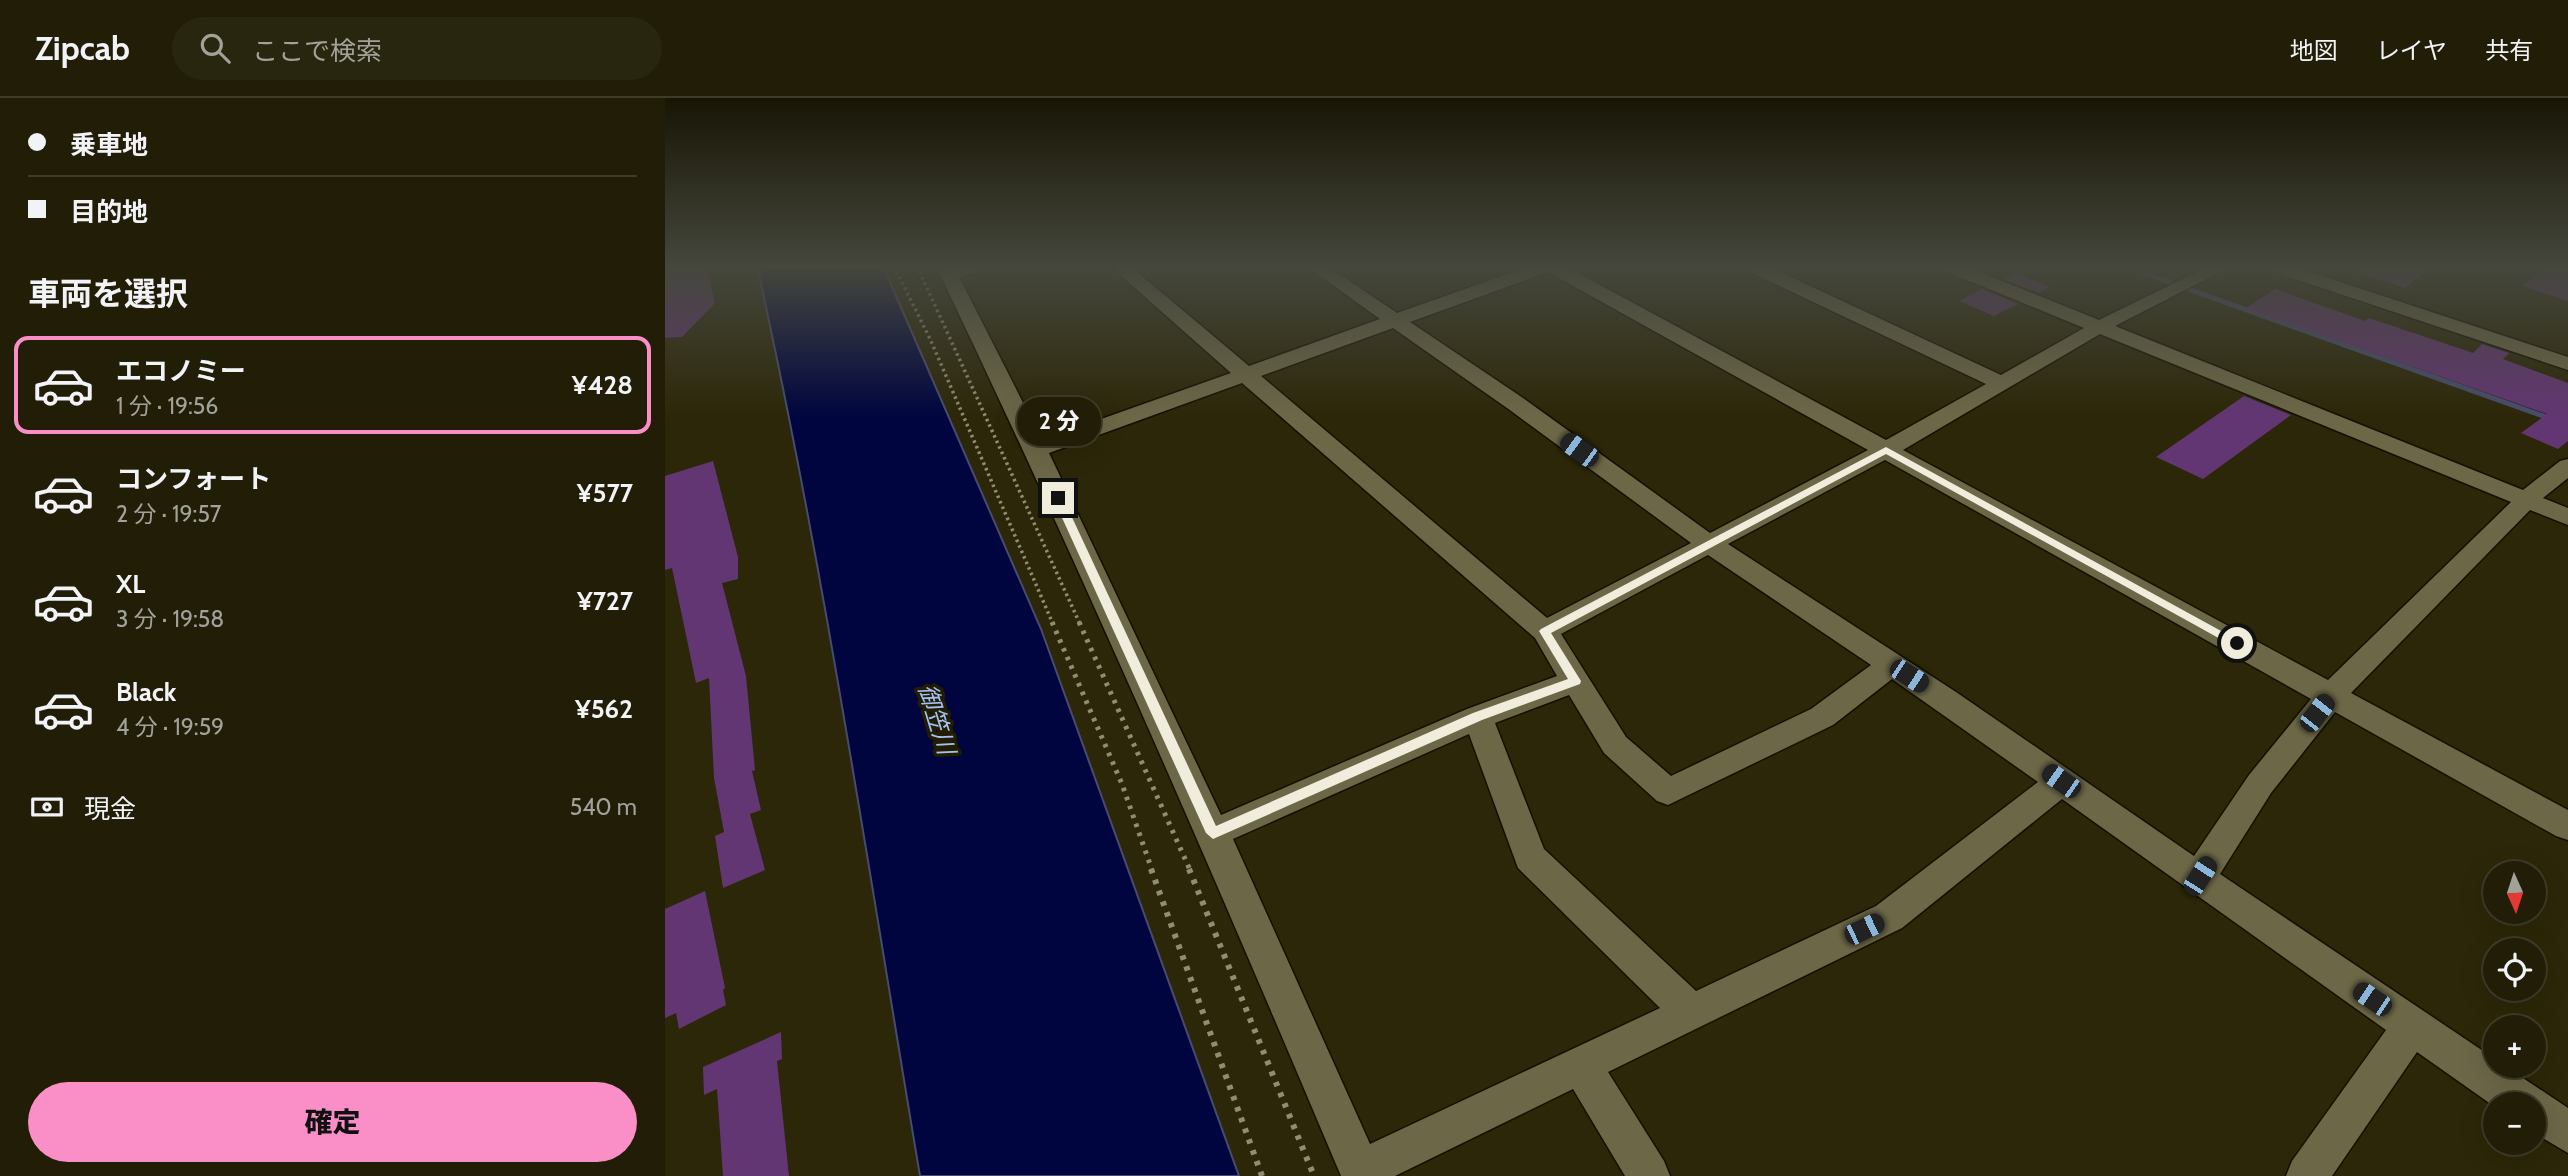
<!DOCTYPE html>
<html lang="ja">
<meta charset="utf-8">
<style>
body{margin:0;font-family:Cabin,"Noto Sans JP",sans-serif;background:#292610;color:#f1f3f6;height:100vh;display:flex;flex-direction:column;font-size:26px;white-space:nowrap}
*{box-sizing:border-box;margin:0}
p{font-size:23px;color:#a2a29b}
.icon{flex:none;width:38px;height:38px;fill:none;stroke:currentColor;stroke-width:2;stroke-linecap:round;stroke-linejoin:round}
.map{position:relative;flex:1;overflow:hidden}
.sheet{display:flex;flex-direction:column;background:#211d06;width:665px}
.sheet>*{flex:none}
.top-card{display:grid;align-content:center;height:154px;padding:0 28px;background:#211d06}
.needle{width:46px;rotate:177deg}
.buttons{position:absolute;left:1818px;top:763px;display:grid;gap:14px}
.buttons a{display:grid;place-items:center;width:63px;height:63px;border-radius:50%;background:#211d06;box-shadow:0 7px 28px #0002,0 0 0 2px #3e3b28;font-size:35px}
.end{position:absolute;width:32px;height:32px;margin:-16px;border:9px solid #f0eddc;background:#111;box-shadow:0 0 0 4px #111}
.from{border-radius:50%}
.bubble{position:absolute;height:49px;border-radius:24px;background:#211d06;box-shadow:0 7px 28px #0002,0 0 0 2px #3e3b28;font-size:23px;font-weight:800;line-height:49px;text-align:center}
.car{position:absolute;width:21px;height:42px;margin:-21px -10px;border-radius:9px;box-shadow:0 0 5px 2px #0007;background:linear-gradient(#222 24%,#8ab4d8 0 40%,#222 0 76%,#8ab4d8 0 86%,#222 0)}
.top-card b{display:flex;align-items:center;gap:24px;height:66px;font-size:26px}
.top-card b+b{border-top:2px solid #3e3b28}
.top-card i{width:18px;height:18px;background:#f1f3f6}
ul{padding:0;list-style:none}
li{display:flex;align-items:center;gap:21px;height:98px;margin:0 14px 10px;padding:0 14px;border:4px solid transparent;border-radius:14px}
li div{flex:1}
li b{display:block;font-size:26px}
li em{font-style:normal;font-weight:800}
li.selected{border-color:#fa8fc7}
li>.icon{width:63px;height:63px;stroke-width:1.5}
h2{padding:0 28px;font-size:32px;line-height:84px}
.pay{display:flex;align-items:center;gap:18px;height:77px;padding:0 28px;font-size:26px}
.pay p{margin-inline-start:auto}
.primary-button{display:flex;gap:14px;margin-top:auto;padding:14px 28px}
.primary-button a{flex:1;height:80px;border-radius:42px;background:#fa8fc7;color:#111;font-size:28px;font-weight:800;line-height:80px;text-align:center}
header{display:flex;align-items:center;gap:42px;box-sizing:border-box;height:98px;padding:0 35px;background:#211d06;border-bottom:2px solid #3e3b28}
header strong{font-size:33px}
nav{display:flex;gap:38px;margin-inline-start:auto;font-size:24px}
.search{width:490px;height:63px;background:#292610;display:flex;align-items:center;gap:18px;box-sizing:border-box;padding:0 24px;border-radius:38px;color:#a2a29b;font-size:26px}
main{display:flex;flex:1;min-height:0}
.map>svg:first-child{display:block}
.water{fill:#00053f;stroke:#484b6e;stroke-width:2}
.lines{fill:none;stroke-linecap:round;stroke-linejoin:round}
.stream{stroke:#484b6e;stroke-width:5}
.building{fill:#623672}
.minor-casing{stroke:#150f00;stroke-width:3}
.path-far2{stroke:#918d75;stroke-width:3.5;stroke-dasharray:2.5 3.5;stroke-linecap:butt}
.path-far1{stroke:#918d75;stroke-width:5;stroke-dasharray:3.5 6;stroke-linecap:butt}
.path{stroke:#918d75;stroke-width:6;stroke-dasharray:4.5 7;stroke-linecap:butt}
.minor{fill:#6c6747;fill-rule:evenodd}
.route{fill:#f0eddc}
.labels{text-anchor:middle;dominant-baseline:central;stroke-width:7;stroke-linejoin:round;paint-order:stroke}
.water-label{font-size:24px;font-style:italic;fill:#a4c1f7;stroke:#221d01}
</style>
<header>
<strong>Zipcab</strong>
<div class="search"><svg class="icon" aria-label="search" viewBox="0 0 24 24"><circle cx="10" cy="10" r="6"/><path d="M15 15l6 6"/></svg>ここで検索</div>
<nav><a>地図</a><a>レイヤ</a><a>共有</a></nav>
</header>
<main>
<section class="sheet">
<div class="top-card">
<b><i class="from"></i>乗車地</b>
<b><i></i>目的地</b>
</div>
<h2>車両を選択</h2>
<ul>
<li class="selected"><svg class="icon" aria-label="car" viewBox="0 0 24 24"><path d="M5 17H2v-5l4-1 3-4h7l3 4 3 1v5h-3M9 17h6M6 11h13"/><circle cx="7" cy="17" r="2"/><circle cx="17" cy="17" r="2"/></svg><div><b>エコノミー</b><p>1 分 · 19:56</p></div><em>¥428</em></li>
<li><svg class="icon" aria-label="car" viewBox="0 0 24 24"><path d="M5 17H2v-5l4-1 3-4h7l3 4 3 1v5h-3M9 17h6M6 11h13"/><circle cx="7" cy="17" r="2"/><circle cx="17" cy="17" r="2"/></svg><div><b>コンフォート</b><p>2 分 · 19:57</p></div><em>¥577</em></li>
<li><svg class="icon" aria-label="car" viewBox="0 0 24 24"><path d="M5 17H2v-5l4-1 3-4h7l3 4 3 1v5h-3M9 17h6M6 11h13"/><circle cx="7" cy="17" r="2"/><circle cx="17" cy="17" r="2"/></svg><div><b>XL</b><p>3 分 · 19:58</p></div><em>¥727</em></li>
<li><svg class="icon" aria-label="car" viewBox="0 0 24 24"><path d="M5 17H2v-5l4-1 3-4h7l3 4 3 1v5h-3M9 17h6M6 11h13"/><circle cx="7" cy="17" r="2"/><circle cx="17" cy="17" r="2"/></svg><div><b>Black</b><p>4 分 · 19:59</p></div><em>¥562</em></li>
</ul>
<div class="pay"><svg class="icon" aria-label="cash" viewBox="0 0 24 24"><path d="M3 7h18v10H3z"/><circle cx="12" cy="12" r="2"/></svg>現金<p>540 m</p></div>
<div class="primary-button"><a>確定</a></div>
</section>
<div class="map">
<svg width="1903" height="1078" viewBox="0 0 1903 1078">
<rect width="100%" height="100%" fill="#2c2708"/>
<path class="water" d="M92 168H218L376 531 574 1078H255C204 775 159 469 92 168Z"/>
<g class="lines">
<polyline class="stream" points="1459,168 1903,327"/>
</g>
<g class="building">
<polygon points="0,168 41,168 50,205 17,239 0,240"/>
<polygon points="1685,168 1767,168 1740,190 1684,172"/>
<polygon points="1882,168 1903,168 1903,203 1857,188"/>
<polygon points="1350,175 1384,189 1374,195 1339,181"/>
<polygon points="1317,191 1353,206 1329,218 1294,203"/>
<polygon points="1610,191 1700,223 1704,220 1808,255 1817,246 1844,255 1838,261 1903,285 1903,343 1893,351 1856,335 1882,316 1581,210"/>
<polygon points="1579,298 1626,317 1538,381 1491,359"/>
<polygon points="48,363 73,459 73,481 57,485 81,578 90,672 87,673 96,712 85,716 100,772 58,790 50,738 59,734 49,680 44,580 31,585 7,470 0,472 0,378"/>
<polygon points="40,793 60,890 58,892 61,907 14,931 11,915 0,920 0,811"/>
<polygon points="116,934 117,961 112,963 124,1078 58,1078 52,991 39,997 38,969"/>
</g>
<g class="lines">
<g class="minor-casing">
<g id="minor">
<path d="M271 168H322L319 172 294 179 377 342 566 275 445 168H465L584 268 715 221 641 168H662L732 215 865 168H900L1221 342 1321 286 1081 172 1078 168H1102L1336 277 1419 230 1278 172 1275 168H1300L1434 222 1544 168H1567L1450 228 1858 392 1895 363 1903 361V380L1878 400 1903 410V427L1865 412 1686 595 1903 712V742L1891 738 1670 614 1606 695 1555 776 1830 961V968H1840L1903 1010V1055L1869 1035V1006H1830V1009L1752 954 1667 1078H1621L1627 1063 1721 932 1397 701 1237 830 943 974 999 1063 1005 1078H960L908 991 730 1078H676C547 772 415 468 271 168ZM883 174 1203 352 1045 435 858 300 745 224ZM728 230 842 310 1026 445 882 520 596 278ZM1435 236 1846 404 1663 582 1238 352ZM577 285 870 540 892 578 802 611 556 717 384 355ZM1220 362 1646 601 1584 677 1529 758 1291 594 1063 446ZM1043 457 1206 567 1146 611 1006 678 961 639 896 536ZM1227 581 1373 684 1211 808 1031 893 879 751 830 625 904 597 939 655 992 703 1003 707 1168 627ZM804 636 853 770 995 910 705 1046 568 741Z"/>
<polygon points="1600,168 1627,168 1903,259 1903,272 1603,172"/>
</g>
</g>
<g class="path-far2">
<polyline points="229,168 266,243 388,526"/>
<polyline points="252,168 415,526"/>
</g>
<g class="path-far1">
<polyline points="387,524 457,686 487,772"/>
<polyline points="414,524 525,772"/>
</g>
<g class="path">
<polyline points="486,771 597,1078"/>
<polyline points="524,771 649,1078"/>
</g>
<use href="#minor" class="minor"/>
</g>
<linearGradient id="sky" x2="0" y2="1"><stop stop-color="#181504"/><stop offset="0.53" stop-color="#45473d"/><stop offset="1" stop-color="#45473d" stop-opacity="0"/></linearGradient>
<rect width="1903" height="319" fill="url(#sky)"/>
<polygon class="route" points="1221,349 1578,545 1576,548 1568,548 1221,356 886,535 916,583 915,586 817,622 548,741 541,735 388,400 393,397 398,400 551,728 808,615 903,581 874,533 876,531"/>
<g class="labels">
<g class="water-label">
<text transform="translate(272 621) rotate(73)">御笠川</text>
</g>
</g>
</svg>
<div class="buttons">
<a><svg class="needle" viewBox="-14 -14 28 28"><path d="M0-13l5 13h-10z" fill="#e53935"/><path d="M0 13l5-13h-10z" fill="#a2a29b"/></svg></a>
<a><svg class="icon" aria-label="locate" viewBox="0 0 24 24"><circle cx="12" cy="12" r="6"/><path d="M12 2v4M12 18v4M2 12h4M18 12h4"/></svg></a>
<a>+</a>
<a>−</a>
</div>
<i class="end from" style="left:1572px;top:545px"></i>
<i class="end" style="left:393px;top:400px"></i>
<div class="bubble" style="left:352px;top:299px;width:84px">2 分</div>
<i class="car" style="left:914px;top:352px;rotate:306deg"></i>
<i class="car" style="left:1244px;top:578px;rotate:123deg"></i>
<i class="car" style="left:1652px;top:615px;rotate:38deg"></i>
<i class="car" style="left:1396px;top:683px;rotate:305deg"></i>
<i class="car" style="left:1535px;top:778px;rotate:33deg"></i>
<i class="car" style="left:1199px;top:831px;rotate:64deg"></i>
<i class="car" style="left:1707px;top:901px;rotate:304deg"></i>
</div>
</main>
